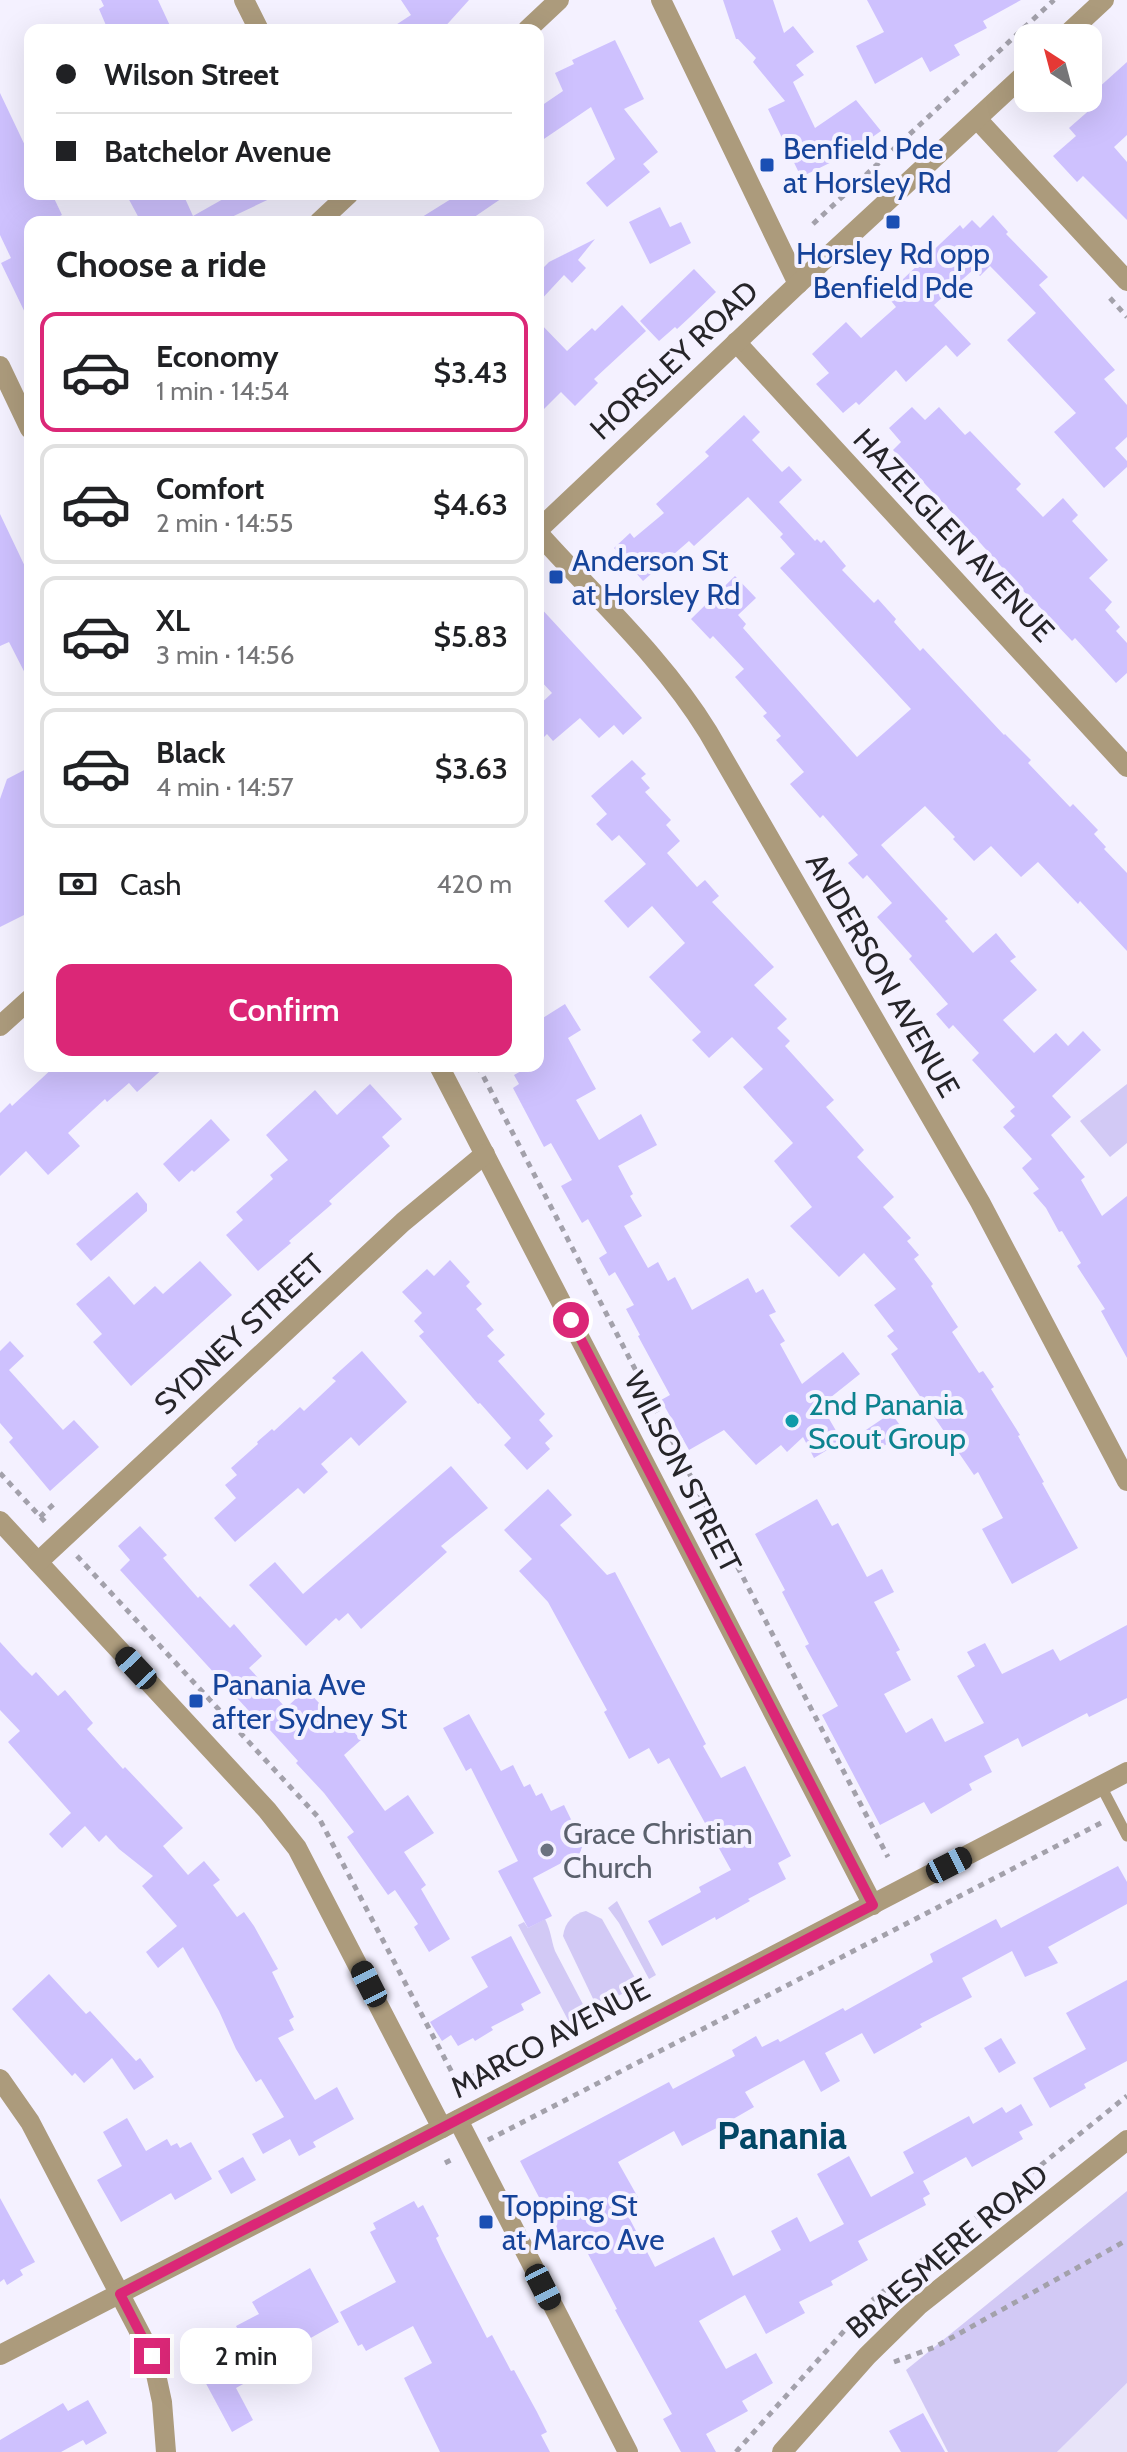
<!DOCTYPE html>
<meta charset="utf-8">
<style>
body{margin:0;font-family:Cabin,sans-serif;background:#f2f2f2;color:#202124;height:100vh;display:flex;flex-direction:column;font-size:30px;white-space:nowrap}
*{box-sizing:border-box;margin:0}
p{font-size:26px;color:#757577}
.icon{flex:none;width:44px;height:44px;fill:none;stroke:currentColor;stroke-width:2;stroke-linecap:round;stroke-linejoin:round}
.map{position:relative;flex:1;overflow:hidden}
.panel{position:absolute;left:24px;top:216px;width:520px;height:856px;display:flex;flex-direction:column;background:#fff;border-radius:16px;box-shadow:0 8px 32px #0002}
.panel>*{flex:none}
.banner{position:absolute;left:24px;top:24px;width:520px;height:176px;border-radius:16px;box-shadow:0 8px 32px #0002;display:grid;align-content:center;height:176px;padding:0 32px;background:#fff}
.needle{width:52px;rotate:324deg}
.tools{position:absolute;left:1014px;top:24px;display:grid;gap:16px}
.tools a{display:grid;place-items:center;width:88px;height:88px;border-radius:16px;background:#fff;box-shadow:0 8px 32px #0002;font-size:40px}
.end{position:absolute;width:36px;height:36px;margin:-18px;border:10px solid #db2777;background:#fff;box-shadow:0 0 0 4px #fff}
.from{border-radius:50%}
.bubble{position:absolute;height:56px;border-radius:16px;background:#fff;box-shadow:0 8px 32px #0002;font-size:26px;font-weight:600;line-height:56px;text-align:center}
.car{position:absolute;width:24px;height:48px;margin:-24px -12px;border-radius:10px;box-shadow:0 0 6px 2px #0007;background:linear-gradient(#222 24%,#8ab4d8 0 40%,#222 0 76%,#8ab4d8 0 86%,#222 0)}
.banner b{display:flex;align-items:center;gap:28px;height:76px;font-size:30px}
.banner b+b{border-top:2px solid #e0e0e0}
.banner i{width:20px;height:20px;background:#202124}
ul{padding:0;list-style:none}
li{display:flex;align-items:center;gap:24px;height:120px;margin:0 16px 12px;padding:0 16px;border:4px solid #e0e0e0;border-radius:16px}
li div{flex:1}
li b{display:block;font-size:30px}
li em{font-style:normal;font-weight:600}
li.current{border-color:#db2777}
li>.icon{width:72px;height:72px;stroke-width:1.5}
h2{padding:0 32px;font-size:36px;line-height:96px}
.pay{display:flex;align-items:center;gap:20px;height:88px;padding:0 32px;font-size:30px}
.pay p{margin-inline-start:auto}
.primary-button{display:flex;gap:16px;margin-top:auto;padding:16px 32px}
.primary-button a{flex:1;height:92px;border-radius:16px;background:#db2777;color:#fff;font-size:32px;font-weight:600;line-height:92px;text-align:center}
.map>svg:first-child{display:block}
.built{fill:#e8e4f9}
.green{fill:#d2c9f5}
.building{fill:#cec1fe}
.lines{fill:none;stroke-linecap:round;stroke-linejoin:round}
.path{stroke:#a3a1ab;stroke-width:5;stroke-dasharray:6 6;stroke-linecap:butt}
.service{stroke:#ac9b7c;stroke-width:11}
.minor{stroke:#ac9b7c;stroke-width:20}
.tertiary{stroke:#ac9b7c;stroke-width:20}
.route{stroke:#db2777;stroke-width:10}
.transit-dot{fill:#1a4fb4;stroke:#f4f1ff;stroke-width:3}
.culture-dot{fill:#0f9aa8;stroke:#f4f1ff;stroke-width:3}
.worship-dot{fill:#6b7280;stroke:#f4f1ff;stroke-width:3}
.labels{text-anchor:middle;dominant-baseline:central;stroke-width:8;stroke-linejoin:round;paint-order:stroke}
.transit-label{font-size:30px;fill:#164399;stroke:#f4f1ff;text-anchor:start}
.street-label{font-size:30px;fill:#262529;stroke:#f4f1ff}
.culture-label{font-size:30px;fill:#0d838f;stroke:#f4f1ff;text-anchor:start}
.worship-label{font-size:30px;fill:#5b616d;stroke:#f4f1ff;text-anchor:start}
.district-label{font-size:38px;font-weight:bold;fill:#024665;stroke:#f4f1ff}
</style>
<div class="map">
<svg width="1127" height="2452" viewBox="0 0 1127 2452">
<rect width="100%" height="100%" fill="#f4f1ff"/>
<polygon class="built" points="1127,2383 1127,2452 1057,2452"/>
<g class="green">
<polygon points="1127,1084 1127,1143 1110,1157 1080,1121"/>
<polygon points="617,1901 656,1975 649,1979 619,1923 608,1908"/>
<path d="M586 1911 602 1919 639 1985 597 2007 563 1936C565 1922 573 1914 586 1911Z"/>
<path d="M545 1919C551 1931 551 1939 555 1951L587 2012 569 2022 518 1925 524 1922 528 1928Z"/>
<polygon points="1127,2191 1127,2383 1057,2452 948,2452 906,2370"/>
</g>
<g class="building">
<polygon points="101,0 158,0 172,30 108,30 99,9 104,6"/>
<polygon points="401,0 469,0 442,30 388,30 411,15"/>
<polygon points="723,0 773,0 784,33 793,26 814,52 796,65 804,75 793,82 815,128 856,100 881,131 848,154 801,177 768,109 785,101 753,62 756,58 738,39 736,39"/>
<polygon points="867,0 1021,0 983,21 987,28 954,45 960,55 930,72 922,57 875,84 856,46 884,32"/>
<polygon points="615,40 644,99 624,109 658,152 643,164 650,172 607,207 586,183 615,159 591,107 538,143 538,108 563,91 555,73 574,64 572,60"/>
<polygon points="1127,62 1127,135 1114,147 1127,162 1127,220 1083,176 1077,182 1053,156 1076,136 1069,128 1093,107 1086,99"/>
<polygon points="0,93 30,156 30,194 52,194 62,215 47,222 30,222 30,323 1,263 11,258 0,235"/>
<polygon points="126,194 183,194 193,216 232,194 280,194 221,222 141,222"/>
<polygon points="459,194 508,194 467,222 414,222"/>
<polygon points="660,207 670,227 681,222 691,243 650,264 629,222"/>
<polygon points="993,215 1008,232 1006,234 1048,277 1039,285 1115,370 1104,379 1127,405 1127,437 1115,448 1127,461 1127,467 1104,488 1054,432 1076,413 1007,340 1036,313 990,266 980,276 974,269 934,305 971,344 957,357 946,345 906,382 896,370 859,405 856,402 843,413 816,384 829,373 812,354 846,322 861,338 896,307 884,292 898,279 900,282 960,225 963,229 972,220 980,228"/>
<polygon points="595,239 578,260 586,268 572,283 564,275 538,303 538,273 549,262"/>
<polygon points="694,269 716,292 690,317 677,329 675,327 659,341 640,321"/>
<polygon points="622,305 646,331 594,379 598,383 575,406 561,392 538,415 538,321 567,351 592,328 595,331"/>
<polygon points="912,407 925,420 939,407 965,435 970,431 1021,484 1016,489 1043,517 1063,498 1078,515 1072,521 1108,560 1089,578 1112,602 1105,610 1120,627 1116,631 1127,643 1127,673 1116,683 1075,638 1072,641 1033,600 1022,590 1020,592 1006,576 1008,574 974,536 893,450 901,442 889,428"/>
<polygon points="744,415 760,432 752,440 782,472 789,466 802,480 779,502 815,541 817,539 821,543 824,540 846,566 842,570 874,603 878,599 896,619 894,622 920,651 923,648 1004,735 1005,734 1031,760 1028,763 1070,807 1073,804 1098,830 1094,834 1106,847 1104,849 1127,873 1127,951 1080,901 1078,904 1038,862 1021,877 991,846 974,861 953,839 955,837 925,806 881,845 948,919 945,921 973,953 996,933 1016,957 1010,961 1037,990 1003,1020 1034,1053 1056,1033 1068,1046 1083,1031 1101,1050 1052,1096 1071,1117 1051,1135 1085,1177 1081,1180 1102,1216 1127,1196 1127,1358 1101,1311 1105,1309 1077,1266 1081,1263 1062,1231 1059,1232 1046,1208 1033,1193 1039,1189 1022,1168 1032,1159 1003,1127 1015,1116 1010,1111 1015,1107 972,1060 979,1053 953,1025 949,1029 936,1014 948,1004 909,959 912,956 877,917 892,903 867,875 863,879 848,863 858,855 823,815 820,818 790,784 804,772 776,740 781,736 763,716 767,713 735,677 744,669 713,636 710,639 691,619 735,576 756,598 738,615 746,624 743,628 857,757 911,709 780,568 795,554 780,537 783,534 748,497 694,546 689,541 643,581 614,548 630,533 634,538 664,513 656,504 709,456 705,452"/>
<polygon points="0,514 30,577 30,683 9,642 0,646"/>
<polygon points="538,605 642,718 623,735 614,725 599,738 580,718 553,741 547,734 538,743 538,706 552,693 538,678"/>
<polygon points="632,760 646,774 641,778 650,788 645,792 671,820 666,825 680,841 667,853 697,887 705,880 719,896 712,902 774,967 754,985 787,1019 777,1028 790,1041 785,1046 834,1100 826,1107 864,1150 857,1157 894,1197 883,1207 911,1238 907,1241 919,1255 914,1259 933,1284 931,1286 958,1327 952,1332 979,1373 983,1371 994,1387 991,1389 1020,1435 1018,1436 1044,1482 1042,1483 1078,1548 1012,1584 982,1529 1003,1518 978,1472 974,1475 891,1354 898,1349 887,1336 894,1331 874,1305 896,1289 864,1253 839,1277 790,1226 812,1207 774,1161 793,1143 743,1087 763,1069 732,1037 709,1058 692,1040 701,1032 649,977 685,943 652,906 628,928 604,901 646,864 619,835 612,841 596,824 607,814 591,796"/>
<polygon points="30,767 30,912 0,927 0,799 7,779"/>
<polygon points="565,1004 581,1030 568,1038 596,1089 576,1100 599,1140 641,1114 657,1145 618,1166 633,1194 630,1196 642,1216 624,1226 648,1268 658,1262 668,1281 675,1277 692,1310 748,1278 756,1293 763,1289 776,1312 769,1315 785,1341 780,1344 802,1384 843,1352 860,1374 821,1405 842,1441 814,1458 803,1437 787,1452 781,1445 756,1465 724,1430 689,1450 661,1400 670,1395 638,1336 640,1335 626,1309 634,1305 615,1272 609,1276 599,1258 607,1253 588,1219 582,1223 561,1186 572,1180 551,1143 544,1147 513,1088 519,1084 514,1075 530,1066 538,1066 538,1021"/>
<polygon points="55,1066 166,1066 137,1092 129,1083 107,1102 105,1099 68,1133 80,1146 48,1175 26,1151 0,1176 0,1113 10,1103 12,1106"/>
<polygon points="370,1084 402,1119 382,1137 390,1146 329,1201 332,1204 289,1241 291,1243 258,1271 226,1235 243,1220 236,1212 273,1179 270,1175 288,1160 266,1135 315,1090 337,1115"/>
<polygon points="211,1119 230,1140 194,1172 192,1170 179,1182 163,1164"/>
<polygon points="137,1192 147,1204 147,1211 91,1261 76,1244"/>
<polygon points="450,1260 470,1282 466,1286 482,1304 476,1309 494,1330 487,1336 505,1355 498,1361 545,1414 539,1420 553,1436 545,1443 550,1449 527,1470 504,1445 511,1438 480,1403 478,1404 419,1336 424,1332 414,1321 422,1313 402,1292 427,1269 434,1276"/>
<polygon points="200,1261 232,1295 131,1386 93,1342 102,1334 76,1304 109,1276 134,1305 155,1286 163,1294"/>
<polygon points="10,1341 24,1356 9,1370 63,1430 74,1420 99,1447 50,1491 9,1442 13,1438 0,1423 0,1351"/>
<polygon points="362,1351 407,1402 359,1446 351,1437 321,1464 328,1472 304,1494 298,1488 235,1542 214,1518 236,1498 225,1485 237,1475 231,1468 258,1444 257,1442 272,1429 274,1431 300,1407 304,1411 336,1381 332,1378"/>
<polygon points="891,1413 905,1432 876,1451 863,1432"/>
<polygon points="451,1466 488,1508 441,1546 447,1552 361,1629 348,1613 339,1621 336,1618 306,1646 249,1585 275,1562 303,1594"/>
<polygon points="548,1489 572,1515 560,1525 607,1575 615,1572 706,1744 703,1746 721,1778 745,1766 791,1856 778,1863 786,1879 748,1899 750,1901 716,1920 715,1917 662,1946 648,1921 701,1892 699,1887 731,1870 669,1758 658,1764 649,1748 629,1759 604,1712 607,1710 548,1602 519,1571 532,1559 504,1530"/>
<polygon points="817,1499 832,1526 838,1523 867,1577 882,1569 894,1592 874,1602 900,1650 896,1652 911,1680 884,1694 906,1733 932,1718 945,1742 984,1723 957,1676 975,1666 967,1652 985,1643 1002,1674 1053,1649 1060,1661 1127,1625 1127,1698 1089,1717 1087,1713 1022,1747 1018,1738 984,1756 992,1772 969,1784 972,1790 931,1814 924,1802 880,1825 822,1715 838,1706 805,1646 809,1644 782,1592 785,1590 755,1534"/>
<polygon points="140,1526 167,1555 163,1558 198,1598 200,1596 230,1628 234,1624 262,1656 249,1668 286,1708 306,1689 334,1719 339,1715 361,1740 344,1755 385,1811 408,1795 434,1833 404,1852 426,1885 421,1889 450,1939 429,1952 414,1927 418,1924 395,1890 388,1895 347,1837 354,1832 324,1793 296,1763 298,1761 260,1719 258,1721 120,1570 130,1560 118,1546"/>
<polygon points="0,1642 21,1665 32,1676 36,1672 58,1696 65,1690 93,1723 87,1729 123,1769 125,1767 183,1828 163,1846 188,1875 204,1861 220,1880 213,1885 237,1917 244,1912 254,1926 278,1969 272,1972 294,2017 289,2020 294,2030 278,2038 315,2100 337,2087 354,2119 313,2142 316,2147 299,2156 290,2139 263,2154 252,2134 284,2117 261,2079 256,2082 236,2049 219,2011 183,1947 158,1968 146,1952 177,1926 142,1886 153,1876 119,1849 106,1835 99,1842 85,1826 62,1848 49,1834 71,1813 8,1742 20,1731 0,1710"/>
<polygon points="469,1714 501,1771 513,1765 524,1787 530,1784 536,1796 542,1793 551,1811 564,1805 583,1844 579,1856 567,1860 533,1878 552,1916 528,1928 498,1871 518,1861 471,1768 466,1771 443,1728"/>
<polygon points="1118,1866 1127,1882 1127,1904 1048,1947 1058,1963 1025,1977 1012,1951 962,1978 972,1997 920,2024 922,2027 874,2054 862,2033 825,2053 840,2081 821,2092 804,2060 745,2092 754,2107 728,2122 682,2146 674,2131 618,2162 640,2201 625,2210 655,2267 714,2237 733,2276 781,2250 771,2231 797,2217 810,2242 844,2224 817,2174 849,2156 871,2197 914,2173 903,2152 969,2116 973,2124 1002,2107 1006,2113 1021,2104 1033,2125 1019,2132 1023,2139 972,2167 966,2157 923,2181 930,2194 923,2198 926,2205 858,2241 868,2260 831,2281 833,2285 799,2302 805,2313 766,2334 745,2295 699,2321 726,2369 756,2353 773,2383 742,2401 748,2411 706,2434 716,2452 681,2452 663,2419 672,2414 615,2310 617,2309 577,2233 562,2241 520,2161 669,2082 673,2089 735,2056 732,2050 756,2036 762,2047 778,2039 780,2042 843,2008 845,2011 933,1962 930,1954 996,1919 1001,1928"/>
<polygon points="511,1936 541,1993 521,2004 524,2010 491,2027 493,2030 475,2041 473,2038 458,2046 451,2035 442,2041 430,2022 488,1987 471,1957"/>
<polygon points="49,1974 86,2014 90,2011 136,2061 140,2058 154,2077 134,2090 112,2058 84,2083 75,2073 72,2076 12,2009"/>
<polygon points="1127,1980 1127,2061 1084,2084 1086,2088 1050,2108 1033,2078 1086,2049 1066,2013"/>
<polygon points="1001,2038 1016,2063 999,2073 984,2048"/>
<polygon points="127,2118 146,2151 167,2139 171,2146 177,2143 180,2148 191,2142 212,2179 175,2200 171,2193 121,2222 97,2180 122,2166 103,2132"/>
<polygon points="243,2157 256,2180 231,2194 218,2171"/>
<polygon points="0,2198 35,2262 20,2270 23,2275 7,2285 4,2279 0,2282"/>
<polygon points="414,2201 418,2208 423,2205 439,2236 436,2238 442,2251 487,2338 492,2335 511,2371 514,2370 537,2412 547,2432 541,2435 550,2452 440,2452 404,2378 432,2363 413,2326 366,2351 362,2344 358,2346 340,2312 396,2282 370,2232 376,2229 373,2223"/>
<polygon points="310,2268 339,2322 300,2344 294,2333 245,2361 254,2378 236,2388 253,2420 232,2432 203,2378 208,2375 201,2361 209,2356 206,2351 240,2334 236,2326 259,2314 252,2302"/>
<polygon points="88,2400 107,2433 86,2445 83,2440 61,2452 0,2452 0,2440 63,2403 68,2411"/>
<polygon points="923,2413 945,2452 901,2452 889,2431"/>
</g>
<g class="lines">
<g class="path">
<polyline points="813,224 1054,0"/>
<polyline points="1110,298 1127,317"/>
<polyline points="478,1066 888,1857"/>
<polyline points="0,1473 48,1525"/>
<polyline points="40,1517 56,1502"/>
<polyline points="77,1556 319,1818 457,2082"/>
<polyline points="472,2074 479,2087"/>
<polyline points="488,2140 1101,1823"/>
<polyline points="445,2163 455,2158"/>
<polyline points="894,2362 935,2347 1127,2240"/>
<polyline points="736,2452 870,2302 1127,2096"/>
</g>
<polyline class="service" points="1101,1786 1127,1836"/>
<g class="minor">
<polyline points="244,0 259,30"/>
<polyline points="661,0 798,284"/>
<polyline points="527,30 559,0"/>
<polyline points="1063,38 1104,0"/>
<polyline points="977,119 1127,281"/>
<polyline points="319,222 349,194"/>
<polyline points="736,342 1127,767"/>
<polyline points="0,366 30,429"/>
<polyline points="538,530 798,284 1028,71"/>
<path d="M538 533C596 598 662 657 708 732L980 1202 1127 1481"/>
<polyline points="0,1026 30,999"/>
<polyline points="439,1066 873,1905"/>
<polyline points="0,1521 267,1810 297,1848 442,2128"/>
<polyline points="38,1562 403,1222 485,1154"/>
<polyline points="0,2079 30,2122 152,2356 162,2402 166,2452"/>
<polyline points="458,2120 628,2452"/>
<polyline points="0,2355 442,2128 1127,1772"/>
</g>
<polyline class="tertiary" points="782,2452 867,2356 918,2306 1127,2140"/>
</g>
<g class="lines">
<polyline class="route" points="152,2356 120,2294 873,1905 571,1320"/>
</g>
<g class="transit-dot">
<rect x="759" y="157" width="16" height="16" rx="4"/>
<rect x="885" y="214" width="16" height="16" rx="4"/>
<rect x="548" y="569" width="16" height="16" rx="4"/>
<rect x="188" y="1693" width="16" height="16" rx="4"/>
<rect x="478" y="2214" width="16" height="16" rx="4"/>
</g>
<circle class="culture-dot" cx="792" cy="1421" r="8"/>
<circle class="worship-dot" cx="547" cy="1850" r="8"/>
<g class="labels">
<g class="transit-label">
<text x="783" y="148">Benfield Pde<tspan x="783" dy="34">at Horsley Rd</tspan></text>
<text x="893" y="253" text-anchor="middle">Horsley Rd opp<tspan x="893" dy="34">Benfield Pde</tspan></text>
<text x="572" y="560">Anderson St<tspan x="572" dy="34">at Horsley Rd</tspan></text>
<text x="212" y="1684">Panania Ave<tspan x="212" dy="34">after Sydney St</tspan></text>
<text x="502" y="2205">Topping St<tspan x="502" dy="34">at Marco Ave</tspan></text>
</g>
<g class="street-label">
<text transform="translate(674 360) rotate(-43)">HORSLEY ROAD</text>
<text transform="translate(954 535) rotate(47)">HAZELGLEN AVENUE</text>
<text transform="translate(883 975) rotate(60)">ANDERSON AVENUE</text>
<text transform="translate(239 1334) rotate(-43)">SYDNEY STREET</text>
<text transform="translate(683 1472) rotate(63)">WILSON STREET</text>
<text transform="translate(550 2038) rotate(-28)">MARCO AVENUE</text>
<text transform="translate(947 2251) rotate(-40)">BRAESMERE ROAD</text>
</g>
<g class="culture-label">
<text x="808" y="1404">2nd Panania<tspan x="808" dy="34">Scout Group</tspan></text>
</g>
<g class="worship-label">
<text x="563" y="1833">Grace Christian<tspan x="563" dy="34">Church</tspan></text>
</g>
<g class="district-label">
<text x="782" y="2135">Panania</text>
</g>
</g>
</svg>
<div class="tools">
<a><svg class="needle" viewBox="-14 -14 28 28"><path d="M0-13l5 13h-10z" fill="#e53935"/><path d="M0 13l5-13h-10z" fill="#757577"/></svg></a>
</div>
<i class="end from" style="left:571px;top:1320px"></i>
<i class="end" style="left:152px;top:2356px"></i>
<div class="bubble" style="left:180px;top:2328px;width:132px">2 min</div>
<i class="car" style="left:136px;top:1668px;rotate:317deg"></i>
<i class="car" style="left:949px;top:1865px;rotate:63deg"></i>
<i class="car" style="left:369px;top:1984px;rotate:333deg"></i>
<i class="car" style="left:543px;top:2287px;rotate:153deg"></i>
<div class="banner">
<b><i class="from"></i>Wilson Street</b>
<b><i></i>Batchelor Avenue</b>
</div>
<section class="panel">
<h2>Choose a ride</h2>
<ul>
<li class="current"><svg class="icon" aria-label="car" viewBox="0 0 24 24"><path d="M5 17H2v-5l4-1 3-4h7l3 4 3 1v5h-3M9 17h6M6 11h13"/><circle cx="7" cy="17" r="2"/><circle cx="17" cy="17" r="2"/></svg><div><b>Economy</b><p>1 min · 14:54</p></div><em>$3.43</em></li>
<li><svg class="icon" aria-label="car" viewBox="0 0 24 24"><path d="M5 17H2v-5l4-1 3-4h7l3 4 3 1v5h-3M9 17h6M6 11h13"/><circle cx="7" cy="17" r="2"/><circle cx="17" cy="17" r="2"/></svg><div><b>Comfort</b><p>2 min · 14:55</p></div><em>$4.63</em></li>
<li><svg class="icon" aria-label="car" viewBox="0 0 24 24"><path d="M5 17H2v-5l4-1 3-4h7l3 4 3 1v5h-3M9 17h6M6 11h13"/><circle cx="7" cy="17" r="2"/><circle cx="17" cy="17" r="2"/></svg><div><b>XL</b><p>3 min · 14:56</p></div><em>$5.83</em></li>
<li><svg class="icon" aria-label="car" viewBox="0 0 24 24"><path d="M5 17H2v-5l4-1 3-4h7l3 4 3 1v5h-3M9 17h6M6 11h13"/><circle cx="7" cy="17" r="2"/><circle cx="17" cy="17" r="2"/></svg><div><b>Black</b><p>4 min · 14:57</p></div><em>$3.63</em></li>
</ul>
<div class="pay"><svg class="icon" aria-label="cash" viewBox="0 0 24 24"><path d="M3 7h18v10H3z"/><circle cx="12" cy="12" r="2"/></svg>Cash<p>420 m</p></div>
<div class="primary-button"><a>Confirm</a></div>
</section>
</div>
